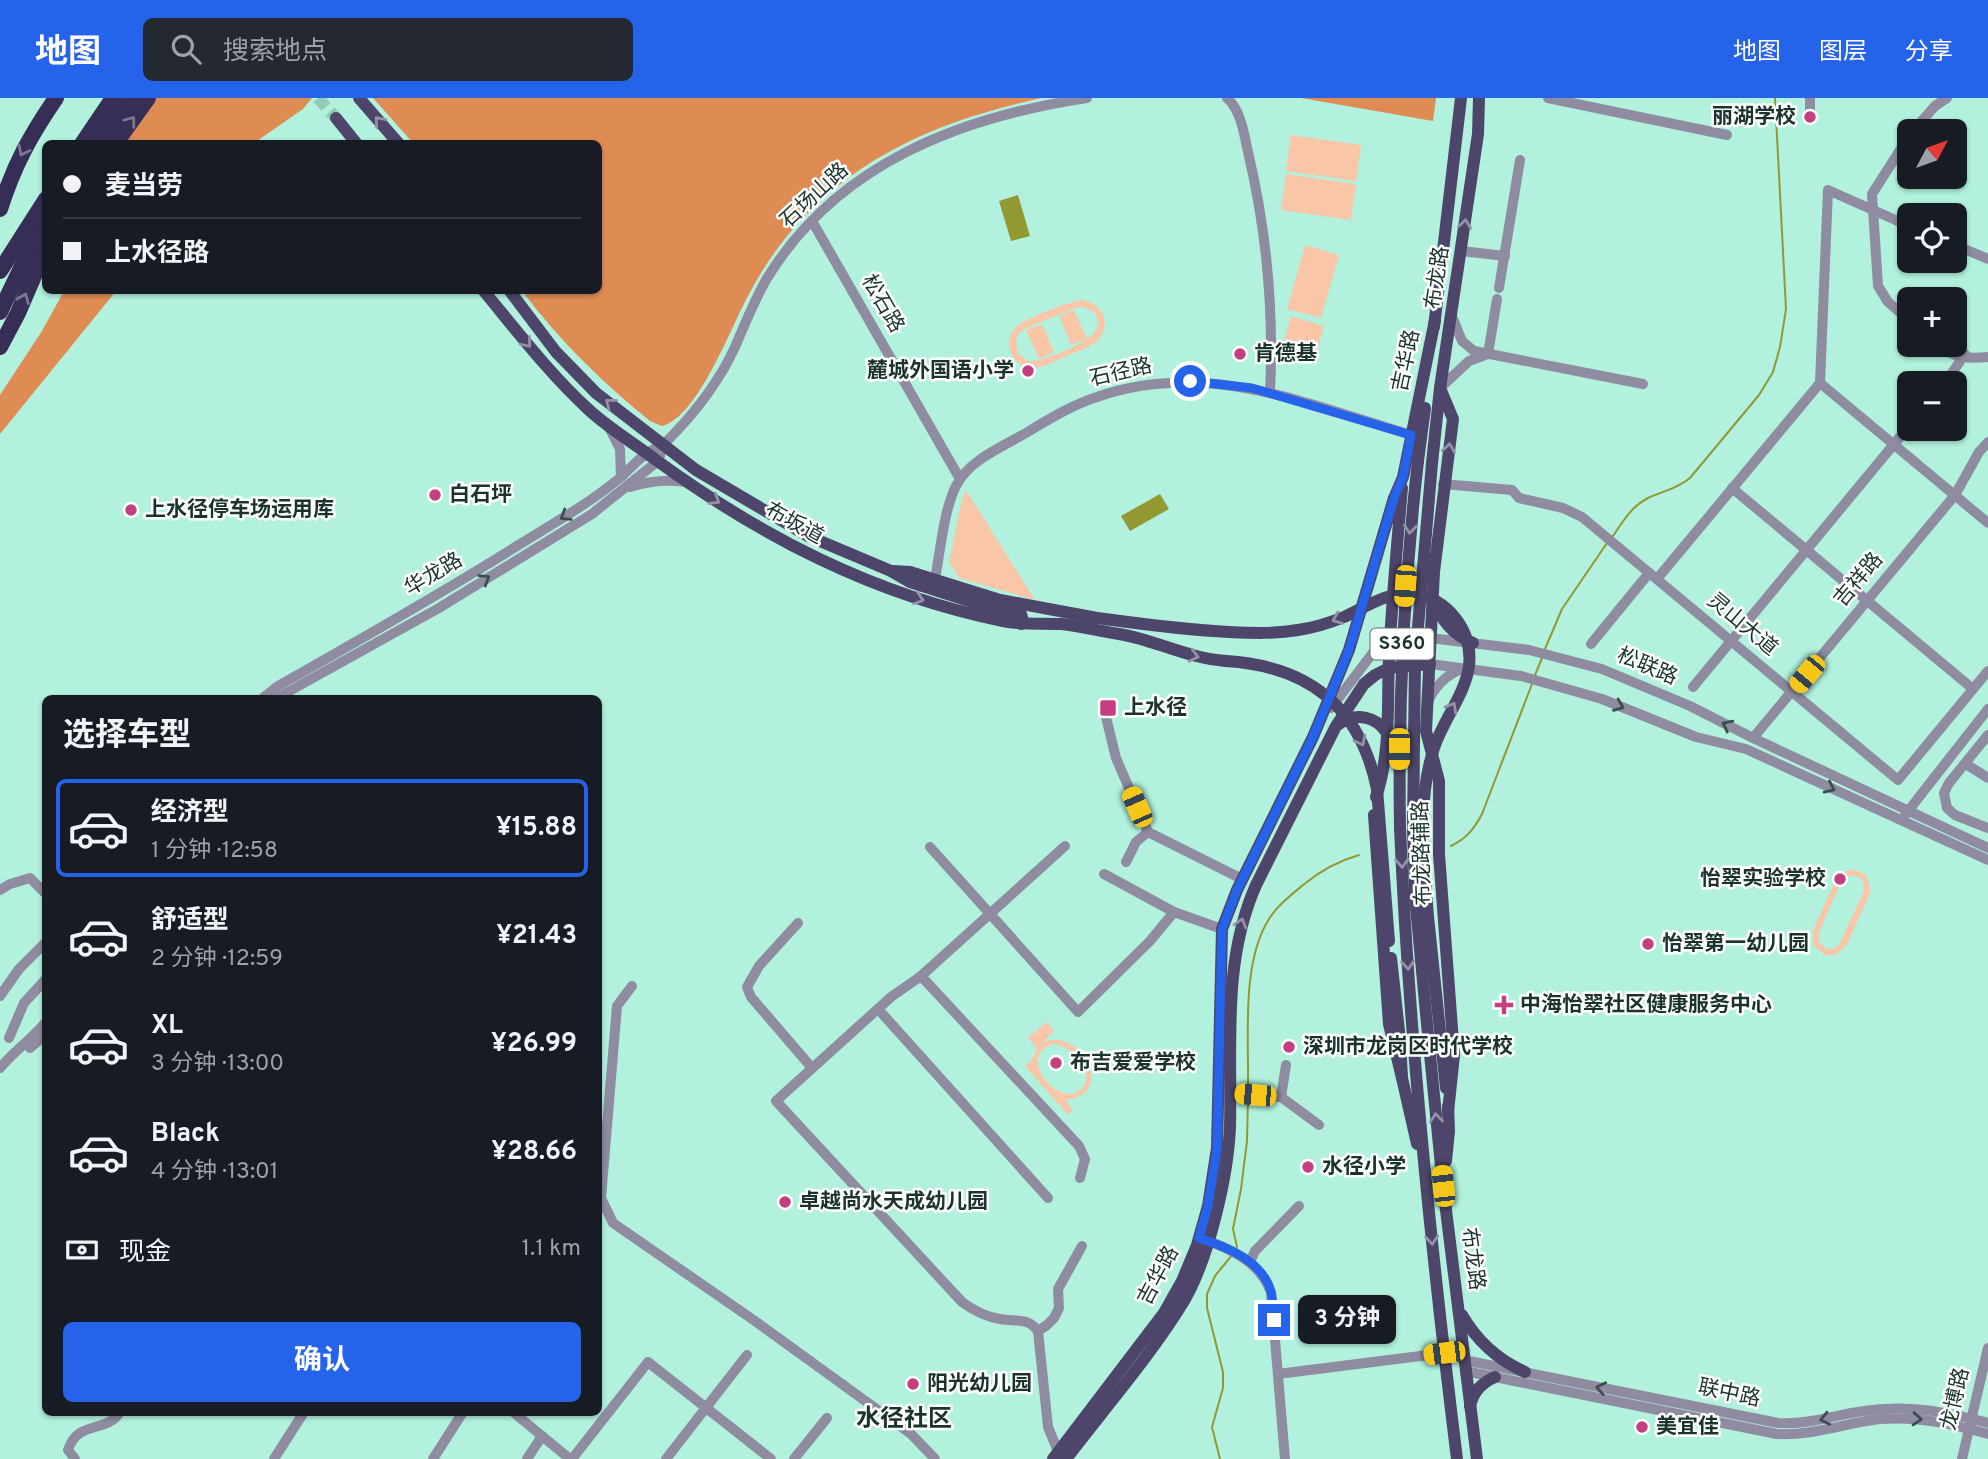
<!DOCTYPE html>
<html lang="zh">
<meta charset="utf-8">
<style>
body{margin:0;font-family:Overpass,"Noto Sans SC",sans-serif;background:#242831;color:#f1f3f6;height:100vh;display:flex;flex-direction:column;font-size:26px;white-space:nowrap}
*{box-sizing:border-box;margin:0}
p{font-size:23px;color:#9ea1a6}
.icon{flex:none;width:38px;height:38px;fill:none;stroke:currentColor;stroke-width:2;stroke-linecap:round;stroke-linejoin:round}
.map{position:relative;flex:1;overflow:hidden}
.details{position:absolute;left:42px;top:597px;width:560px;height:721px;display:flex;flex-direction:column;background:#171b24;border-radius:10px;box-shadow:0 2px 5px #0004}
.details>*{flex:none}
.banner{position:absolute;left:42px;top:42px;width:560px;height:154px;border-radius:10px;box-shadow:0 2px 5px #0004;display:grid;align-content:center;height:154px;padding:0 21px;background:#171b24}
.needle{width:46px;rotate:49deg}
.tools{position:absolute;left:1897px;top:21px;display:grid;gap:14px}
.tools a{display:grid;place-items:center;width:70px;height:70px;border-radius:10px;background:#171b24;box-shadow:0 2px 5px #0004;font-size:35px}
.end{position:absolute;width:32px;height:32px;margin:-16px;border:9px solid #2563eb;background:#fff;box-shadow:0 0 0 4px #fff}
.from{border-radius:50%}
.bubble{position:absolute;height:49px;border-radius:10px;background:#171b24;box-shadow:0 2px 5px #0004;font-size:23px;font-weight:700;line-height:49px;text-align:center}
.car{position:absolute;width:21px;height:42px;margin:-21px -10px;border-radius:9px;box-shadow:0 0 5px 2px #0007;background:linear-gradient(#f5c518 24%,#345 0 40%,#f5c518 0 76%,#345 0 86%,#f5c518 0)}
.banner b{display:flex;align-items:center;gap:24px;height:66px;font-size:26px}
.banner b+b{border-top:2px solid #363941}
.banner i{width:18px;height:18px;background:#f1f3f6}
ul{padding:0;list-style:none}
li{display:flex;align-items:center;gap:21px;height:98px;margin:0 14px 10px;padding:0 7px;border:4px solid transparent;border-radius:10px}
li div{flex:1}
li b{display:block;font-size:26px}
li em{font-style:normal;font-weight:700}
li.on{border-color:#2563eb}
li>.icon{width:63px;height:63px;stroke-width:1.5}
h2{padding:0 21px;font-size:32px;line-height:84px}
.pay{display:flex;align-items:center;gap:18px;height:77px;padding:0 21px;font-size:26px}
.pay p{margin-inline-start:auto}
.button{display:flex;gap:14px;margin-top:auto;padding:14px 21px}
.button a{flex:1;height:80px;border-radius:10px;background:#2563eb;color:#fff;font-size:28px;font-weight:700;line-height:80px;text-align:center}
header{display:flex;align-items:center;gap:42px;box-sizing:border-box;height:98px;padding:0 35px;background:#2563eb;color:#fff}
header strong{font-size:33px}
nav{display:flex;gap:38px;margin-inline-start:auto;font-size:24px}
.search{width:490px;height:63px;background:#242831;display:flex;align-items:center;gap:18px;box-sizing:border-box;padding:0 24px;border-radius:10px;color:#9ea1a6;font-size:26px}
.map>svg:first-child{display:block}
.green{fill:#f9c7a7;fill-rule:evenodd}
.forest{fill:#df8c54}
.water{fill:#929933}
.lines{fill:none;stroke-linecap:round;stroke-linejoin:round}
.stream{stroke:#929933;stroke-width:2}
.major-tunnel{stroke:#93cbba;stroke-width:12;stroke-dasharray:12 6;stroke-linecap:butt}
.minor{stroke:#8f8ca1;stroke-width:10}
.major{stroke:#4e466a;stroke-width:12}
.highway{stroke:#372e56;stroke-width:16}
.major-bridge{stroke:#4e466a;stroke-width:12}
.oneway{stroke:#7d7791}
.oneway2{stroke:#9590a6}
.oneway3{stroke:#3d4e50}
.route{stroke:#2563eb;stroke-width:9}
.poi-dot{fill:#c43f82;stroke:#fff;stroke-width:2.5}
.labels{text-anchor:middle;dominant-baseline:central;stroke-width:5;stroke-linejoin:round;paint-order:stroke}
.shield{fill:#fff;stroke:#5f716c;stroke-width:2}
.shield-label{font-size:19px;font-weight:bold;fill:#1a342d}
.poi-label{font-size:21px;font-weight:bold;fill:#1a342d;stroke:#fff;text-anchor:start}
.street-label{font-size:21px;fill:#1a342d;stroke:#fff}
.quarter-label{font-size:24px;font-weight:bold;fill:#1a342d;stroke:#fff}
</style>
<header>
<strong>地图</strong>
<div class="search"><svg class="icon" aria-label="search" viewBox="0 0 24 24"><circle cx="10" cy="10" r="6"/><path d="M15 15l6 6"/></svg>搜索地点</div>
<nav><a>地图</a><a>图层</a><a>分享</a></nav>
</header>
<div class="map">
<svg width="1988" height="1361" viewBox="0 0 1988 1361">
<rect width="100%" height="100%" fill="#b1f1dd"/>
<g class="green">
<polygon points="1291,37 1361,47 1356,83 1286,73"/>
<polygon points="1286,76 1356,86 1351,122 1281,112"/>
<polygon points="1305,147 1339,157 1321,220 1287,211"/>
<path d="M1083 202C1098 205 1109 218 1103 234 1098 248 1081 252 1069 257 1058 261 1045 270 1033 270 1014 270 1002 247 1014 231 1022 221 1070 203 1083 202ZM1083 209C1091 211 1097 215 1098 223 1101 243 1051 259 1035 263H1027L1018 255 1016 243 1019 235 1026 230 1075 210Z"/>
<polygon points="1074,212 1087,241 1071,247 1059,218"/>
<polygon points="1291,218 1324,228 1314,264 1281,254"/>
<polygon points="1042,226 1054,254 1039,261 1026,232"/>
<polygon points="966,392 1035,502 959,480 949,464 962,402"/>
<path d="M1852 771 1866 777 1871 792 1847 847 1835 857H1825L1813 847V832L1838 777ZM1852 777 1862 781 1864 788 1863 795 1839 847 1833 851H1827L1819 844V834L1841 784 1845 779Z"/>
<path d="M1046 924 1054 933 1043 944C1082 929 1117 998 1065 1002L1073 1012 1068 1017 1025 968 1032 962 1037 950 1028 940ZM1053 946C1071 946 1099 975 1080 992 1058 1011 1015 957 1053 946Z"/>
</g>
<g class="forest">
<polygon points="156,0 312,0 303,11 254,45 122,46"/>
<path d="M373 0H1041C948 21 866 52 799 124 779 146 762 171 748 198 731 229 698 319 662 328L650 323C602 284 559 242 522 193L598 192V46L413 45Z"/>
<polygon points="1301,0 1436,0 1433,23"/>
<polygon points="64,193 116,193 0,336 0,297 42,233"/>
</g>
<g class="water">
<polygon points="1018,97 1030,138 1011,143 999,103"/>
<polygon points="1160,396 1169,411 1130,433 1121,418"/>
</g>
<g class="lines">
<g class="stream">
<path d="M1613 438C1623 423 1632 408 1648 400 1663 393 1677 391 1690 380L1759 297 1773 274 1780 249 1786 211 1775 0"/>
<polyline points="1545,551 1562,511 1607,445"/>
<polyline points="1535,577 1542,560"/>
<path d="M1451 748C1467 740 1474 731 1482 716L1532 586"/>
<path d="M1248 991C1249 940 1241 865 1269 821 1277 808 1291 797 1303 787 1320 773 1338 763 1359 757"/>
<polyline points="1237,1149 1233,1131 1241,1091 1247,1043 1248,1000"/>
<polyline points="1220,1361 1212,1329 1223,1290 1223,1274 1207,1210 1207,1196 1215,1178 1232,1157"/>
</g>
<polyline class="major-tunnel" points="318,0 336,20"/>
<g class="minor">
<path d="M1227 0C1241 12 1244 36 1248 54 1267 134 1274 213 1270 295"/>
<polyline points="1548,0 1727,37"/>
<polyline points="1810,0 1810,15"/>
<polyline points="1913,33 1935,8 1947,0"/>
<polyline points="1909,38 1872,96 1878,188 1888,204 1909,222"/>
<polyline points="812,123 960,381"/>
<polyline points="1955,147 1988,161"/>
<polyline points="1461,153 1505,158"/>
<polyline points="1499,190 1520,62"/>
<polyline points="1452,218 1462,243 1474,253 1643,286"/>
<path d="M1938 247C1953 260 1969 261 1988 259"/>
<polyline points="1488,256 1497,201"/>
<polyline points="1820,285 1988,425"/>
<polyline points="1945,285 1965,256"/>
<polyline points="1440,290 1469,263 1485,257"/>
<polyline points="609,329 620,351 621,379"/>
<polyline points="1443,386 1512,392 1519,400 1563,410 1582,419 1898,682 1988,573"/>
<path d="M630 389C650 383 666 381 686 384"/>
<polyline points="1732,390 1973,591"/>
<path d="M935 481C940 455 944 411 956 388 969 362 1002 349 1026 335 1049 321 1072 307 1097 299 1206 261 1307 306 1411 337"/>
<polyline points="1657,481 1820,285 1828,92 1909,128"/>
<polyline points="1422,539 1529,552 1602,571 1690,608 1753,640 1988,750"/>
<polyline points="1591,546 1649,475"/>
<polyline points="1430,566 1521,578 1602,601 1696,639 1746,651 1988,762"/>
<polyline points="1693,589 1909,328"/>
<path d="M263 600 278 588C359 542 441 496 520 446 554 425 590 405 621 379 629 372 636 363 645 357 651 351 661 349 667 343 694 316 719 284 735 249 745 226 754 203 766 182 836 66 960 19 1087 0"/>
<polyline points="277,600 439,510 592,416 658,363 664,346"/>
<path d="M1428 604C1434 589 1447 576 1462 571"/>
<polyline points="1108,605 1103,607 1116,660 1148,734 1242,781"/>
<polyline points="1331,610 1381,544 1388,538 1396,538"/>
<polyline points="1988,637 1949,685 1944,695 1947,710 1955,717 1988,730"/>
<polyline points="1753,640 1955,397 1979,354 1988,344"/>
<polyline points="1966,666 1988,680"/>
<polyline points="1905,717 1988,611"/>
<polyline points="930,749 1078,914 1150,843 1174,814"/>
<polyline points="1126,764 1136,744 1148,734"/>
<polyline points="1104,776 1174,814 1222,831"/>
<polyline points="0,792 10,786 30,780 46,796"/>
<polyline points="798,825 759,868 747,889 751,899 812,970"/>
<polyline points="921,878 1079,1048 1085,1061 1080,1080"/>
<polyline points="632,888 617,908 601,1100 613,1125 755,1223 911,1336 935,1361"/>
<polyline points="0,898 19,871 46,844"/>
<polyline points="878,911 1048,1100"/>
<polyline points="9,940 24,905 46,881"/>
<polyline points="30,950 46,936"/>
<path d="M0 970C14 953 32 941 46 924"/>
<polyline points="1230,995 1281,999 1319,1027"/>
<polyline points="1281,999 1286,967"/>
<path d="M1201 1140C1231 1151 1259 1163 1271 1194L1285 1361"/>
<polyline points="1250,1164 1255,1153 1299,1108"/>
<polyline points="1038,1233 1047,1227 1054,1220 1059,1210 1058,1191 1082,1148"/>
<path d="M1464 1262 1778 1325C1808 1327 1834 1317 1864 1313 1907 1306 1946 1314 1988 1325"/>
<path d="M1465 1273 1777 1336C1813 1338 1845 1325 1880 1321 1918 1318 1952 1326 1988 1336"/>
<polyline points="1278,1276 1444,1255"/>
<polyline points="513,1314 570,1361"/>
<path d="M1060 1358 1048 1329 1038 1233C1028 1219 1015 1224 1000 1221 986 1219 973 1212 962 1204L776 1003 891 899 921 878 1065 748"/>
<path d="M75 1361 68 1352C78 1321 106 1336 120 1314"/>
<polyline points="274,1361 304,1314"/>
<polyline points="433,1361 463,1314"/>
<polyline points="527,1361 542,1338"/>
<polyline points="572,1361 648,1264 771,1361"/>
<polyline points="666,1361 747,1257"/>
<polyline points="794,1361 827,1320"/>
<polyline points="1962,1361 1988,1250"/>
</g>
<g class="major">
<polyline points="359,0 399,46"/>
<polyline points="336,20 357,46"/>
<path d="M483 192C517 233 549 275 588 311 608 330 634 345 656 362 762 439 874 497 1003 523 1023 527 1042 525 1061 526 1080 528 1100 533 1119 536 1156 542 1186 560 1226 563"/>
<polyline points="509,192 556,254 596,295 696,372 808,438 891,473 910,484 988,509 1021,516 1023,523 1021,526"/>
<polyline points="1434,229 1461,0"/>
<polyline points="1440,290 1453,321 1434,474 1426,633 1439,683 1439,756 1454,957 1448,1014"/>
<polyline points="1418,363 1425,310"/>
<polyline points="1432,365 1440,290 1478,36 1479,0"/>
<polyline points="893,473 910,474 1000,502 1097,520"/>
<path d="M1435 503C1441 523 1454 537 1473 545"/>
<path d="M1339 626C1355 614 1376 618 1387 635"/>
<path d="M1376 699C1391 655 1387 606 1389 560 1392 503 1397 446 1402 390"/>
<polyline points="1374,717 1389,926 1402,980"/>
<path d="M1400 730C1409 941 1431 1152 1457 1361"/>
<polyline points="1413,730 1415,798 1427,926 1443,1088 1477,1361"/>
<polyline points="1428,819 1446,990"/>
<polyline points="1391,860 1400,942 1402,980 1417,1046"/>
<polyline points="1446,1063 1449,1033 1448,1008"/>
<path d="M1462 1217C1477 1243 1498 1262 1525 1274"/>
<path d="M1470 1308C1473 1294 1481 1285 1495 1279"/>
<polyline points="1053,1361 1164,1215 1182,1183 1197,1147 1208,1108 1217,1050 1222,831 1237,792 1313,639 1349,552 1394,400 1403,379 1435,222"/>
<path d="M1066 1361C1104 1311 1152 1256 1184 1203 1209 1160 1228 1078 1230 1029 1232 946 1222 864 1256 787L1336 628 1364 586 1375 577 1389 570 1430 566"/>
</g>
<g class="highway">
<polyline points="82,46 113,0"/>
<polyline points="99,46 131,0"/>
<polyline points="115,46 148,0"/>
<path d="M0 111C14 67 30 38 56 0"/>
<polyline points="0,173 46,101"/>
<polyline points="0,214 23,166 46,127"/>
<polyline points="0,249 18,215 46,150"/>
</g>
<g class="major-bridge">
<path d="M1097 520C1141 526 1184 532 1229 534 1252 535 1275 536 1298 532 1313 530 1329 525 1344 519 1366 509 1388 493 1413 496 1448 500 1473 533 1469 568 1465 597 1443 622 1434 650 1416 705 1424 763 1428 819"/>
<path d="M1226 563C1308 568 1360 608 1377 691L1389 843"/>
<path d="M1400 730C1398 607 1404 485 1418 363"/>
<polyline points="1413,730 1415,564 1432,365"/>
</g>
</g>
<defs><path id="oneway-chevron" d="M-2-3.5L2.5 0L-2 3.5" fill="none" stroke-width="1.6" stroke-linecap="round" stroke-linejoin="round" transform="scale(1.75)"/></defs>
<g class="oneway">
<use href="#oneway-chevron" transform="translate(131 23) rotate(-53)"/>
<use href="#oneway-chevron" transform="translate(23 53) rotate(116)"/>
<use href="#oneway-chevron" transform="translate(24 200) rotate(-68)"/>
</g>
<g class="oneway2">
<use href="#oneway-chevron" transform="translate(379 23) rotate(-131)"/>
<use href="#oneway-chevron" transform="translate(1465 126) rotate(-82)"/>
<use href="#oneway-chevron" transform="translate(527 245) rotate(50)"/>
<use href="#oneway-chevron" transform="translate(610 305) rotate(-142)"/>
<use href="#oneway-chevron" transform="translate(1449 350) rotate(-82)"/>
<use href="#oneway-chevron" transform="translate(715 402) rotate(32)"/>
<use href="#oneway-chevron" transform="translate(1410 431) rotate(96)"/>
<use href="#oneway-chevron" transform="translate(919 501) rotate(18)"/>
<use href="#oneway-chevron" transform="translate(1337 521) rotate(158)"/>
<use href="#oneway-chevron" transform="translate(1194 558) rotate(14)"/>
<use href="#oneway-chevron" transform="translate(1452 609) rotate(-61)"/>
<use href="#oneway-chevron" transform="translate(1361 643) rotate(63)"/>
<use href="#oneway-chevron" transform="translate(1402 765) rotate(87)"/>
<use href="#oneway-chevron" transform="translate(1241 825) rotate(-74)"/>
<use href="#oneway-chevron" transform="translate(1408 867) rotate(85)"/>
<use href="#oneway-chevron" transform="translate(1436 1020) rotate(-96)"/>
<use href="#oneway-chevron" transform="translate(1432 1142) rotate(85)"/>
</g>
<g class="oneway3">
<use href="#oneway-chevron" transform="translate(565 418) rotate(148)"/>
<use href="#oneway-chevron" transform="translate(485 481) rotate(-32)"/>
<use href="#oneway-chevron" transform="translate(1619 608) rotate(22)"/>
<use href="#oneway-chevron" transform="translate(1727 627) rotate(-153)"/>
<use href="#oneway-chevron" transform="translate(1830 690) rotate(25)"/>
<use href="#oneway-chevron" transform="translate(1601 1290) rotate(-168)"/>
<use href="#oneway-chevron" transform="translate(1825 1321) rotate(167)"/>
<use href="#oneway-chevron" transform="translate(1917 1321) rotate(4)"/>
</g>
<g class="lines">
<path class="route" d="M1190 283 1252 290 1411 337 1403 379 1394 400 1349 552 1313 639 1237 792 1222 831 1217 1051 1208 1108 1199 1140C1227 1149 1263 1163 1271 1194 1273 1203 1273 1213 1274 1222"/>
</g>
<g class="poi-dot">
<circle cx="1810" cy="19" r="7"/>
<circle cx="1240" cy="256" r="7"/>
<circle cx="1028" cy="273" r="7"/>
<circle cx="435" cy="397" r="7"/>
<circle cx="131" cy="412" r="7"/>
<rect x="1099" y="601" width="18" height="18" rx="3.5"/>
<circle cx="1840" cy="781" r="7"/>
<circle cx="1648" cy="846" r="7"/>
<path d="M1500.5 896.5h7v7h7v7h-7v7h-7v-7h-7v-7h7z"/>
<circle cx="1289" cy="949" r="7"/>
<circle cx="1056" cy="965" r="7"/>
<circle cx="1308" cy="1069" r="7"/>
<circle cx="785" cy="1104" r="7"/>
<circle cx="913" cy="1286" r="7"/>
<circle cx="1642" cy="1329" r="7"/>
</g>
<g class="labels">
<rect class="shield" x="1370.5" y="530.5" width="63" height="31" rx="5"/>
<g class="shield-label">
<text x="1402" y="546">S360</text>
</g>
<g class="poi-label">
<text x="1796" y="19" text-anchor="end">丽湖学校</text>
<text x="1254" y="256">肯德基</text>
<text x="1014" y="273" text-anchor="end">麓城外国语小学</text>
<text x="449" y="397">白石坪</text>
<text x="145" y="412">上水径停车场运用库</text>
<text x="1124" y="610">上水径</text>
<text x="1826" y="781" text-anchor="end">怡翠实验学校</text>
<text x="1662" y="846">怡翠第一幼儿园</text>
<text x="1520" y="907">中海怡翠社区健康服务中心</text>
<text x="1303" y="949">深圳市龙岗区时代学校</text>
<text x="1070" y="965">布吉爱爱学校</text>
<text x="1322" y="1069">水径小学</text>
<text x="799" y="1104">卓越尚水天成幼儿园</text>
<text x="927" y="1286">阳光幼儿园</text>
<text x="1656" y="1329">美宜佳</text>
</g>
<g class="street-label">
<text transform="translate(815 98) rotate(-43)">石场山路</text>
<text transform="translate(1438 180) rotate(-82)">布龙路</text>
<text transform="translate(882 206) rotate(60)">松石路</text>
<text transform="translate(1407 263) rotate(-78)">吉华路</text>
<text transform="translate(1121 275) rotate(-13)">石径路</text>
<text transform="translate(794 426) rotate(29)">布坂道</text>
<text transform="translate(434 477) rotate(-31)">华龙路</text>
<text transform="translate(1859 482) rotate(-50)">吉祥路</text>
<text transform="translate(1742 527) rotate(40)">灵山大道</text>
<text transform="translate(1647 569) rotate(23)">松联路</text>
<text transform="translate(1423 755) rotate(-92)">布龙路辅路</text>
<text transform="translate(1472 1161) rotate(82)">布龙路</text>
<text transform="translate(1159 1178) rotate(-62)">吉华路</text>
<text transform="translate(1729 1296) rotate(12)">联中路</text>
<text transform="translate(1956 1301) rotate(-77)">龙博路</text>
</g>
<g class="quarter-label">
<text x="904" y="1322">水径社区</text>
</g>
</g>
</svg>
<div class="tools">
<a><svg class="needle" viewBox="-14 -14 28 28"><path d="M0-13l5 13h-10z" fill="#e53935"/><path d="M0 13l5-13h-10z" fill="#9ea1a6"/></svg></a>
<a><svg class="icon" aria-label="locate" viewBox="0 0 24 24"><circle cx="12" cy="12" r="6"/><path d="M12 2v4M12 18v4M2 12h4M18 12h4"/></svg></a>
<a>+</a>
<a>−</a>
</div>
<i class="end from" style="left:1190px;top:283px"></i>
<i class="end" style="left:1274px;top:1222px"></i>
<div class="bubble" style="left:1298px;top:1197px;width:98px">3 分钟</div>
<i class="car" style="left:1405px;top:488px;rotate:184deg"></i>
<i class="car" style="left:1807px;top:576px;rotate:220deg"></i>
<i class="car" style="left:1399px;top:651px;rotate:180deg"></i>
<i class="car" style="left:1137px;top:709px;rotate:336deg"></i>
<i class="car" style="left:1255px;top:997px;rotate:275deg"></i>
<i class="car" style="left:1443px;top:1088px;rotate:354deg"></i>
<i class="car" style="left:1444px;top:1255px;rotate:263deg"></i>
<div class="banner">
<b><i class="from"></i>麦当劳</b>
<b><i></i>上水径路</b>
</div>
<section class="details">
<h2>选择车型</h2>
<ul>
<li class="on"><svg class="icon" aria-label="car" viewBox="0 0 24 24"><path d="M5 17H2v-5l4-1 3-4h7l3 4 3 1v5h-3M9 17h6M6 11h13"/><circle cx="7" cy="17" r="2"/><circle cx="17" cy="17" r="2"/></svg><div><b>经济型</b><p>1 分钟 · 12:58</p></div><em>¥15.88</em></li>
<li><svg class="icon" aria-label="car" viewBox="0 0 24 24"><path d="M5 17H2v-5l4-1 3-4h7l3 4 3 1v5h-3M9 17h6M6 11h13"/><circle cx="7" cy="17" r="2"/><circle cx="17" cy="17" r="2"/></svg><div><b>舒适型</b><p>2 分钟 · 12:59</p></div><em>¥21.43</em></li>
<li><svg class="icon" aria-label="car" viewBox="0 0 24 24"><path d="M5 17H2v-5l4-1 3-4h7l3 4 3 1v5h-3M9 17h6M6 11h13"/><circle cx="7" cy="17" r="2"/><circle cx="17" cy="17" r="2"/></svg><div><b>XL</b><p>3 分钟 · 13:00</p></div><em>¥26.99</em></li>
<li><svg class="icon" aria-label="car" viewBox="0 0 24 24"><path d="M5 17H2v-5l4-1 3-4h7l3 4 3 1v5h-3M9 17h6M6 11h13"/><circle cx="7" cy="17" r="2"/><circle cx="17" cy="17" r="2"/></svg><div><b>Black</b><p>4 分钟 · 13:01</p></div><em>¥28.66</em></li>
</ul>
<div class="pay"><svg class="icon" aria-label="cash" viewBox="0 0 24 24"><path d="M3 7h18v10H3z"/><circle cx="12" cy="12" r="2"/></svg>现金<p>1.1 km</p></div>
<div class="button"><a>确认</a></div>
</section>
</div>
